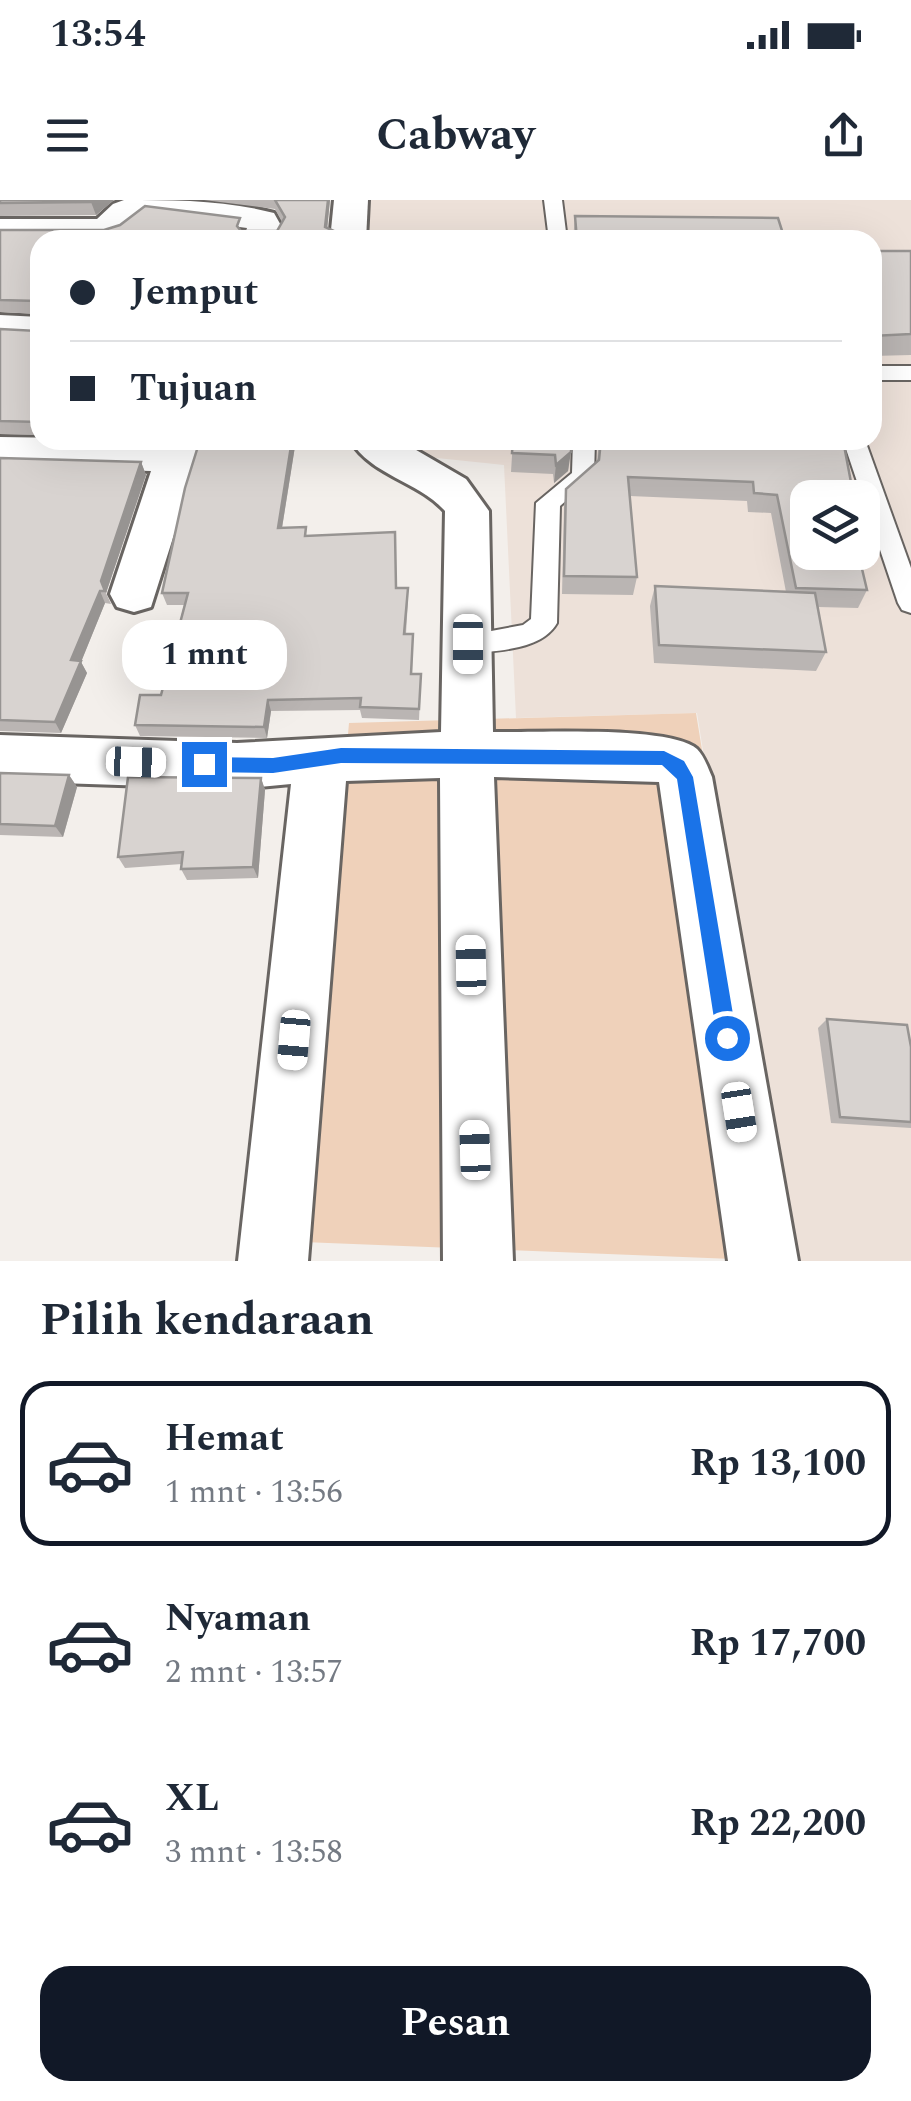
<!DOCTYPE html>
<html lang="id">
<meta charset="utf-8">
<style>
body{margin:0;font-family:Spectral,serif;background:#f6f6f7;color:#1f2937;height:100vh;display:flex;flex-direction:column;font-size:38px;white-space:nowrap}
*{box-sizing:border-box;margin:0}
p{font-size:32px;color:#747a83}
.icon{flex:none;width:55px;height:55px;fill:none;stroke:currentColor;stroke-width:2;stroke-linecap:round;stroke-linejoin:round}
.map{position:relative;height:1061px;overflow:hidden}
.sheet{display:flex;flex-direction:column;background:#fff;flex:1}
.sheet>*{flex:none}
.banner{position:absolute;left:30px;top:30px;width:852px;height:220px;border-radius:30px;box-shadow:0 10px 40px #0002;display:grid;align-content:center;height:220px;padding:0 40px;background:#fff}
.fabs{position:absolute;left:790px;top:280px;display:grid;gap:20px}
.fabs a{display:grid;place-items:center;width:90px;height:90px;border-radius:20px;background:#fff;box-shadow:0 10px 40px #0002;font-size:50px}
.end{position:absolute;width:45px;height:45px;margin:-22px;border:12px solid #1a73e8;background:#fff;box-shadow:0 0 0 5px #fff}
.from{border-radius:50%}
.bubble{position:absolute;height:70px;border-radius:30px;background:#fff;box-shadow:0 10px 40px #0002;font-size:32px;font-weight:700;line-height:70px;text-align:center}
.car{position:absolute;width:30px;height:60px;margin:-30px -15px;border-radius:12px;box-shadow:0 0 8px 2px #0007;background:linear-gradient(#fff 24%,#345 0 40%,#fff 0 76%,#345 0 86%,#fff 0)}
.banner b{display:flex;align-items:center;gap:35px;height:95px;font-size:38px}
.banner b+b{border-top:2px solid #e0e1e3}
.banner i{width:25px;height:25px;background:#1f2937}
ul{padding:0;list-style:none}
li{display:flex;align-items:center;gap:30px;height:165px;margin:0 20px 15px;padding:0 20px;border:5px solid transparent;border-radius:30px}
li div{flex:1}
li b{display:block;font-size:38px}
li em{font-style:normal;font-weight:700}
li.current{border-color:#111827}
li>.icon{width:90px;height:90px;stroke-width:1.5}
h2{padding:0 40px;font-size:45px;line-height:120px}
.primary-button{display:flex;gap:20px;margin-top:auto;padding:20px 40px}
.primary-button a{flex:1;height:115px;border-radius:30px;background:#111827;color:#fff;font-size:40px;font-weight:700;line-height:115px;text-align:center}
.status{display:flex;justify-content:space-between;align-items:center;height:70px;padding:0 50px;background:#fff;direction:ltr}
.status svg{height:28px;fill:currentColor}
header{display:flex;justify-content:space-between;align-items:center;height:130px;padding:0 40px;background:#fff;font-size:45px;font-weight:700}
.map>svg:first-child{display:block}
.built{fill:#ede1d9;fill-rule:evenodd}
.green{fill:#efd1ba}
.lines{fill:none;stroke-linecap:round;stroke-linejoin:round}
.lane-casing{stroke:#696562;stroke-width:4}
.street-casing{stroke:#696562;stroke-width:6}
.lane{fill:#fff;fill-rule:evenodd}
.street{fill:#fff;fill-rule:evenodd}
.wall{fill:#bab5b3}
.shaded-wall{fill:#979492}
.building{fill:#d8d3d0;stroke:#979492;stroke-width:2.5}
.route{fill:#1a73e8}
</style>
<div class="status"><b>13:54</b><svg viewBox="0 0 49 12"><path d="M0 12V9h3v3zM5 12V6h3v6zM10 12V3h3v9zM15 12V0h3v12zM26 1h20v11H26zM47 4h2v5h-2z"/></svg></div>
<header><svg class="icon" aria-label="menu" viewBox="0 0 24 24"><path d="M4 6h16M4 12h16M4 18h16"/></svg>Cabway<svg class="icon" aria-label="share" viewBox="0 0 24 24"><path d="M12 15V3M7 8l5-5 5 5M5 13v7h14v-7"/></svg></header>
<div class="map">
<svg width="911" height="1061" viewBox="0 0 911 1061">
<rect width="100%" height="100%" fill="#f3efeb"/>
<path class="built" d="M361 0H911V1061H785L697 513 516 518 504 265 389 253 380 240H872V40H357ZM808 298H862V352H808Z"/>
<polygon class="green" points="696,513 785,1061 303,1042 349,523"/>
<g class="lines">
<g class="lane-casing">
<g id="lane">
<polygon points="544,0 562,0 567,40 549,40"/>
<rect x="872" y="166" width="39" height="14"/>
<path d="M573 240H595L594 276 560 306 557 423C541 451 496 450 468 454L459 451 455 444 459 437 523 425 531 419 536 303 572 273Z"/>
<polygon points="843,240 865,240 911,368 911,413 902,410 898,403"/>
</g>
</g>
<g class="street-casing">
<g id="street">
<path d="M124 0C174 0 225 0 274 13L283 29 279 40H243L247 28 148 15C135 19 131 31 117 37 95 46 27 41 0 41V19H97L113 4Z"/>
<polygon points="334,0 368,0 366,40 330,40"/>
<polygon points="0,115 40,117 40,141 0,139"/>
<polygon points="0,237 204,240 151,407 134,412 117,407 110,394 151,271 0,267"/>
<path d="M350 240H399L466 279 489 311 493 532C534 533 670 525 697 549 704 556 708 568 712 577L798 1061H728L659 582 494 577 513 1061H443L440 578 346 581 308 1061H238L291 584 237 589 0 581V535L237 543 441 532 445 311C418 281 372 276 350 240Z"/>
</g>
</g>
<use href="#lane" class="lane"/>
<use href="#street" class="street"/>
</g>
<g class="wall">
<polygon points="0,0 114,0 96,15 0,16"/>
<polygon points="204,0 330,0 327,28 334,31 335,40 40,40 40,235 0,234 0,129 37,131 37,114 0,112 0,31 277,31 282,22 275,9"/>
<polygon points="575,16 785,40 573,40"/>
<polygon points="872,51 911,51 911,155 872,156"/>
<polygon points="200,240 296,240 282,328 307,336 396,388 408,400 406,434 413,434 412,474 421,474 419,520 362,518 360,510 271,511 267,538 140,536 135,525 161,495 184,405 167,405 162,393"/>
<polygon points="513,240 571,240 568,271 554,283 553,274 511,272"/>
<polygon points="599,240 843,240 808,298 867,390 858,408 818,407 826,452 816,471 654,463 650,406 655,386 786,392 771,313 748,312 747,301 630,296 637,377 633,395 562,394 564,308 566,289 597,262"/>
<polygon points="0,258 141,262 146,275 106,393 111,404 105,403 81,462 87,473 61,533 0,531"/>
<polygon points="0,573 69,575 77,587 63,637 0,635"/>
<polygon points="261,578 265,590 258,678 187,680 181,669 182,664 125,668 118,657"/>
<polygon points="827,819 911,847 911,928 831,923 818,828"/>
</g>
<g class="shaded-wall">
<polygon points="94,0 114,0 96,15 91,2"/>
<polygon points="328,0 330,0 326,40 325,27"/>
<polygon points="292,240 296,240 280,340 278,328"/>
<polygon points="571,252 568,271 554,283 556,265"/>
<polygon points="141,262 146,275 106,393 101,381"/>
<polygon points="100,391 105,403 81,462 87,473 61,533 55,522 71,460"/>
<polygon points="268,500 271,511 267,538 264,527"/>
<polygon points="69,575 77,587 63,637 55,626"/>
<polygon points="261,578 265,590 258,678 253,667"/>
</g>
<g class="building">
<polygon points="0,0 94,0 91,2 0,3"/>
<polygon points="275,0 328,0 325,27 334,31 333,40 40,40 40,222 0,221 0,129 37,131 38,101 0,100 0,30 104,30 120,25 145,6 240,18 237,26 241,31 277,31 285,17"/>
<polygon points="575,16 778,18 785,40 577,40"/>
<polygon points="872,51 911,51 911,134 872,136"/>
<polygon points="200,240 292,240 278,328 306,327 305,336 395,332 396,388 408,388 404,434 413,434 411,474 421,474 419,509 360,507 361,498 268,500 264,527 135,525 140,495 161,495 188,393 162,393 185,288"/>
<polygon points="513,240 571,240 571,252 556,265 555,255 512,253"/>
<polygon points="601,240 843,240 854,298 808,298 808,352 858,352 867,390 796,388 777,295 754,293 753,282 628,277 637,377 564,376 566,289 599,260"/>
<polygon points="0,258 141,262 101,381 105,391 100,391 71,460 81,461 55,522 0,520"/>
<polygon points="655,386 815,393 826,452 659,445"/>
<polygon points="0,573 69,575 55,626 0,624"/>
<polygon points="128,577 261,578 253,667 181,669 183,652 118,657"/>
<polygon points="827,819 907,825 911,847 911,922 840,917"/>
</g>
<polygon class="route" points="341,548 664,551 684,561 693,577 737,838 734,845 720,845 717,838 677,579 662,565 341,563 273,573 204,572 196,564 204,557 273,558"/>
</svg>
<div class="fabs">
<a><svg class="icon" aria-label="layers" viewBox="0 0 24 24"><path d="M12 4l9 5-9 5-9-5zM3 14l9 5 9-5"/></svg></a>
</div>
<i class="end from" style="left:727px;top:838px"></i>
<i class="end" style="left:204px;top:564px"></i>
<div class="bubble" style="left:122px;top:420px;width:165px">1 mnt</div>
<i class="car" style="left:468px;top:444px;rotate:180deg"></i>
<i class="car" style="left:136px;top:562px;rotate:92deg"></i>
<i class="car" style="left:471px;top:765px;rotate:359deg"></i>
<i class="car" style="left:294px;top:840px;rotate:185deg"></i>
<i class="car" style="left:739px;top:912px;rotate:171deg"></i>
<i class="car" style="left:475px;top:950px;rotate:358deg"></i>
<div class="banner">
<b><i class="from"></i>Jemput</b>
<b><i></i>Tujuan</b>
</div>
</div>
<section class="sheet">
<h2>Pilih kendaraan</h2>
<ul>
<li class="current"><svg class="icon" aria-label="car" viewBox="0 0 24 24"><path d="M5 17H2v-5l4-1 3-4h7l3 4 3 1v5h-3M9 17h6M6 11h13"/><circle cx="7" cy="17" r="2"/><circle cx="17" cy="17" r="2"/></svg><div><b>Hemat</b><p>1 mnt · 13:56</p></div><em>Rp 13,100</em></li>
<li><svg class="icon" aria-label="car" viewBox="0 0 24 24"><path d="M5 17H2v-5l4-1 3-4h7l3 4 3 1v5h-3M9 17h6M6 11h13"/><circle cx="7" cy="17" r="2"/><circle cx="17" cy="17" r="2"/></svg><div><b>Nyaman</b><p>2 mnt · 13:57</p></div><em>Rp 17,700</em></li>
<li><svg class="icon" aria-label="car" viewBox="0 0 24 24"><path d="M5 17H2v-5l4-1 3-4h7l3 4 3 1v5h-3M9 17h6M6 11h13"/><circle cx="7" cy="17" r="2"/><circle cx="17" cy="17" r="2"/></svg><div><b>XL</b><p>3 mnt · 13:58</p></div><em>Rp 22,200</em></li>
</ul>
<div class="primary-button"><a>Pesan</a></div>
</section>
